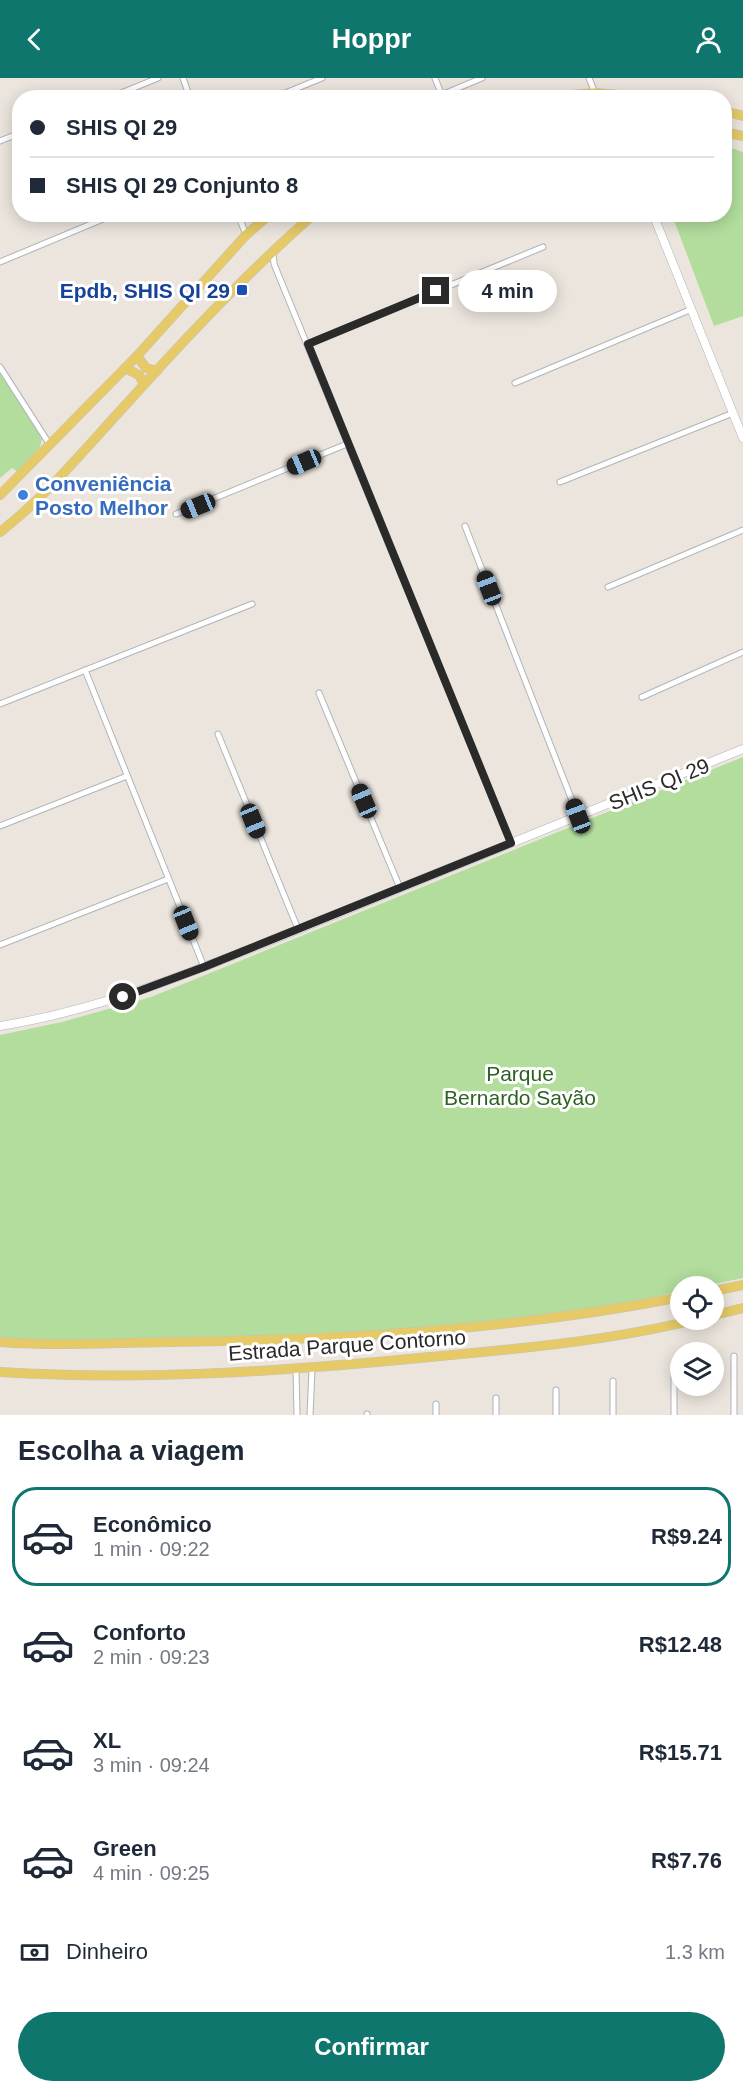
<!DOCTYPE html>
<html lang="pt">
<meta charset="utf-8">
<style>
body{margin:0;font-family:Arial,sans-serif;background:#f2f2f3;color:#1f2937;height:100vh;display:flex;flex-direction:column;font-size:22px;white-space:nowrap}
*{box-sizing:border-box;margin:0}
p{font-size:20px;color:#747a83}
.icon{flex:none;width:33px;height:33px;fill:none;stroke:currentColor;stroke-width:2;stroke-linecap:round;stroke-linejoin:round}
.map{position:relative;height:1337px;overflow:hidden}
.details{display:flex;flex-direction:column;background:#fff;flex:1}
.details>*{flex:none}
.hud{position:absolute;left:12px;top:12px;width:720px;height:132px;border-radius:24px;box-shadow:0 3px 15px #0003;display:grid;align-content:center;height:132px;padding:0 18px;background:#fff}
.buttons{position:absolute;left:670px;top:1198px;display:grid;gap:12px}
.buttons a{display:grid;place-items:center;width:54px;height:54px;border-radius:50%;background:#fff;box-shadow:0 3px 15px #0003;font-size:30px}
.end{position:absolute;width:27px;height:27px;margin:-14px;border:8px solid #2a2a2a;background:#fff;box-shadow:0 0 0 3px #fff}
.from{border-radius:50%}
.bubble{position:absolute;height:42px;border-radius:21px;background:#fff;box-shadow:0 3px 15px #0003;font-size:20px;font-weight:700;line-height:42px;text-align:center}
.car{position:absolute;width:18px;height:36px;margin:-18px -9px;border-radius:8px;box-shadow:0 0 4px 2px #0007;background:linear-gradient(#222 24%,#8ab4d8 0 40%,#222 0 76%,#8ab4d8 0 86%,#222 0)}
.hud b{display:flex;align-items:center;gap:21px;height:57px;font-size:22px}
.hud b+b{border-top:2px solid #e0e1e3}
.hud i{width:15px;height:15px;background:#1f2937}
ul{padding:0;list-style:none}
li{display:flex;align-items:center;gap:18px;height:99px;margin:0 12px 9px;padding:0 6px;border:3px solid transparent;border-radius:24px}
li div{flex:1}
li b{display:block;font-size:22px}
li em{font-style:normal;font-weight:700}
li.current{border-color:#0f766e}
li>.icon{width:54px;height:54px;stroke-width:1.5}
h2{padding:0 18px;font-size:27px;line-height:72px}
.pay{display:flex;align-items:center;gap:15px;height:66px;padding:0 18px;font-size:22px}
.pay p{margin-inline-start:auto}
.button{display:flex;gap:12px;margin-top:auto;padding:12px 18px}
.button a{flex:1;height:69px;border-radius:36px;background:#0f766e;color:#fff;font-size:24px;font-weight:700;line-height:69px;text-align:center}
header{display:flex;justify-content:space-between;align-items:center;height:78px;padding:0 18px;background:#0f766e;color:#fff;font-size:27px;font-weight:700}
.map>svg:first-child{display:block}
.green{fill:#b2dd9d}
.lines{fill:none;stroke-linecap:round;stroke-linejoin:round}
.street-casing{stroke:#b0b3bc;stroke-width:7}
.secondary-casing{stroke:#b0b3bc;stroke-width:9}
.primary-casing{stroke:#c3c3c3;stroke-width:10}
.street{stroke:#fff;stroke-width:5}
.secondary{stroke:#fff;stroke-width:8}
.primary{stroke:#e6ca67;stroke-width:9}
.route{stroke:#2a2a2a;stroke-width:8}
.transit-dot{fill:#1a4fb4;stroke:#fff;stroke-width:2}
.shop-dot{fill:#3f7fe0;stroke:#fff;stroke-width:2}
.labels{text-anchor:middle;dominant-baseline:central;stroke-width:6;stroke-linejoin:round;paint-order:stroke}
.transit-label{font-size:21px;font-weight:bold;fill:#164399;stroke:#fff;text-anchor:end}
.shop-label{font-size:21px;font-weight:bold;fill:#366cbe;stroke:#fff;text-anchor:start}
.street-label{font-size:21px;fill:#2a2a2a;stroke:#fff}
.park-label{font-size:21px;fill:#2c611f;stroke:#fff}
</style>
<header><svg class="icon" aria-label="back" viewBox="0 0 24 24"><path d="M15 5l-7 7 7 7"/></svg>Hoppr<svg class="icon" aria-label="person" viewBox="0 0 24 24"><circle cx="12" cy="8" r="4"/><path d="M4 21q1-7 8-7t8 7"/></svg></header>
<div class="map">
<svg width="743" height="1337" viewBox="0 0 743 1337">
<rect width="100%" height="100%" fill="#ebe5dd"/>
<g class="green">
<polygon points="725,68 743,74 743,238 714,248 672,137 724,136"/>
<polygon points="0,292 42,361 40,369 18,394 12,390 0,400"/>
<polygon points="743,679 743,1200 701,1209 681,1209 681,1213 574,1237 295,1266 0,1266 0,957 62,944 151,919"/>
</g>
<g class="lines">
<g class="street-casing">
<g id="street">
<polyline points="183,0 190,20"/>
<polyline points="435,0 442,18"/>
<polyline points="589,0 595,15"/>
<polyline points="109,20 158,0"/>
<polyline points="273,20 322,0"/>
<polyline points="434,20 482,0"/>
<polyline points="0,63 20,55"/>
<polyline points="238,136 246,157"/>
<polyline points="273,175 274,186 511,765"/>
<polyline points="0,184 115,136"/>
<polyline points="308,266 543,169"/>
<polyline points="0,289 50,367"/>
<polyline points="515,305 692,231"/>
<polyline points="560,404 733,335"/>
<polyline points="176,436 347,366"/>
<polyline points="465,448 578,738"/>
<polyline points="608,509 743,452"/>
<polyline points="85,592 204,889"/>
<polyline points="319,615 400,810"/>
<polyline points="642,619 743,574"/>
<polyline points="0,626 252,526"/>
<polyline points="218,656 298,851"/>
<polyline points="0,748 127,698"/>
<polyline points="0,867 168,801"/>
<polyline points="734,1278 734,1337"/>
<polyline points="296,1292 297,1337"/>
<polyline points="613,1303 613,1337"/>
<polyline points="556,1312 556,1337"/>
<polyline points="496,1320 496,1337"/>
<polyline points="436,1326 436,1337"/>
<polyline points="310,1337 312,1291"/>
<polyline points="367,1337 367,1336"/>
<polyline points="674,1337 674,1292"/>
</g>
</g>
<g class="secondary-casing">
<g id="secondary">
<polyline points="653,136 743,360"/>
<path d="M0 948C119 929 228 879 339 835 474 780 608 726 743 671"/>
</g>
</g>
<g class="primary-casing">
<g id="primary">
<polyline points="537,20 595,15 654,20"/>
<polyline points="724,33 743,38"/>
<polyline points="724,54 743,58"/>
<polyline points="137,278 146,290 157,293"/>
<polyline points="125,290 139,297 144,306"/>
<polyline points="0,417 137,278 246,157 270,136"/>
<path d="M0 454C49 416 89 366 131 321 189 256 248 194 314 136"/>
<polyline points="714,1213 743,1207"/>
<polyline points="714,1237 743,1230"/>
<path d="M0 1264C56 1268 112 1265 169 1264 340 1262 512 1252 681 1219"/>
<path d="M0 1294C143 1303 287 1293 430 1279 518 1271 608 1263 694 1242"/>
</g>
</g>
<use href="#street" class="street"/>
<use href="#secondary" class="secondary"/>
<use href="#primary" class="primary"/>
</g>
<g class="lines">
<polyline class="route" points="123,919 204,889 511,765 308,266 436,213"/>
</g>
<rect class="transit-dot" x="236" y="206" width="12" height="12" rx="3"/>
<circle class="shop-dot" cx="23" cy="417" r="6"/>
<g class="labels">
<g class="transit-label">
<text x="230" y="212">Epdb, SHIS QI 29</text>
</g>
<g class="shop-label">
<text x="35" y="405">Conveniência<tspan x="35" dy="24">Posto Melhor</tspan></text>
</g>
<g class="street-label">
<text transform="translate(659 706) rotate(-22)">SHIS QI 29</text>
<text transform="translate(347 1267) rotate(-4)">Estrada Parque Contorno</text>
</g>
<g class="park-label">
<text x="520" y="995">Parque<tspan x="520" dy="24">Bernardo Sayão</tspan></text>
</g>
</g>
</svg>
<div class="buttons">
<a><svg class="icon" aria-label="locate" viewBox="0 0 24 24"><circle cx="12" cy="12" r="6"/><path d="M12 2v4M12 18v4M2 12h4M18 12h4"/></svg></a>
<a><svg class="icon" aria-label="layers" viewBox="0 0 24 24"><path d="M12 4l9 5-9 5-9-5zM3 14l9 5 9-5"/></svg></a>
</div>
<i class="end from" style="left:123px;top:919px"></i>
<i class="end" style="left:436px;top:213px"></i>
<div class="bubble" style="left:458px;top:192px;width:99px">4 min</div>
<i class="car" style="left:304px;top:384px;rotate:247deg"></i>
<i class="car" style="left:198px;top:428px;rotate:248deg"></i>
<i class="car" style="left:489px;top:510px;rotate:339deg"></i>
<i class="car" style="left:364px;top:723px;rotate:337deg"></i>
<i class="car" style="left:578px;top:738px;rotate:339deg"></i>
<i class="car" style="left:253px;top:743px;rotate:158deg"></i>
<i class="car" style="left:186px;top:845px;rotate:158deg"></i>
<div class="hud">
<b><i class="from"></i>SHIS QI 29</b>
<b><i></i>SHIS QI 29 Conjunto 8</b>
</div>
</div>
<section class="details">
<h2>Escolha a viagem</h2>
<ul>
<li class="current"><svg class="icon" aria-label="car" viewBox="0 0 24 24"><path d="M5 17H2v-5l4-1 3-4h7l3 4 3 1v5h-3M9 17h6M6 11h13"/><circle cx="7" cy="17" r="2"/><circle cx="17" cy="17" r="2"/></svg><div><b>Econômico</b><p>1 min · 09:22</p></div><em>R$9.24</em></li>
<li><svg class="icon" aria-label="car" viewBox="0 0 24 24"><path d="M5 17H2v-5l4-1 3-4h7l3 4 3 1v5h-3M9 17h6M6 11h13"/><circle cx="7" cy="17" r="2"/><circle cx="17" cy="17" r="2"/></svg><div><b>Conforto</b><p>2 min · 09:23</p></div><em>R$12.48</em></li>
<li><svg class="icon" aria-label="car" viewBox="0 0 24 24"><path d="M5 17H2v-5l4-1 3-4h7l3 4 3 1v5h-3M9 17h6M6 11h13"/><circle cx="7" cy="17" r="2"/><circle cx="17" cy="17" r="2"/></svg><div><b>XL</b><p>3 min · 09:24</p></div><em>R$15.71</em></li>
<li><svg class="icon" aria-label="car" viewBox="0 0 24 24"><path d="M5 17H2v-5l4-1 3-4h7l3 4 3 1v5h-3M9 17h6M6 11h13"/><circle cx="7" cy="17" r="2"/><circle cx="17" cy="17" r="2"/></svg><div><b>Green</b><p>4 min · 09:25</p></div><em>R$7.76</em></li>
</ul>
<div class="pay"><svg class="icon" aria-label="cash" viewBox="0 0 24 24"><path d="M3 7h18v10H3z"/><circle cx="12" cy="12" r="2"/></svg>Dinheiro<p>1.3 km</p></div>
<div class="button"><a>Confirmar</a></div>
</section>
